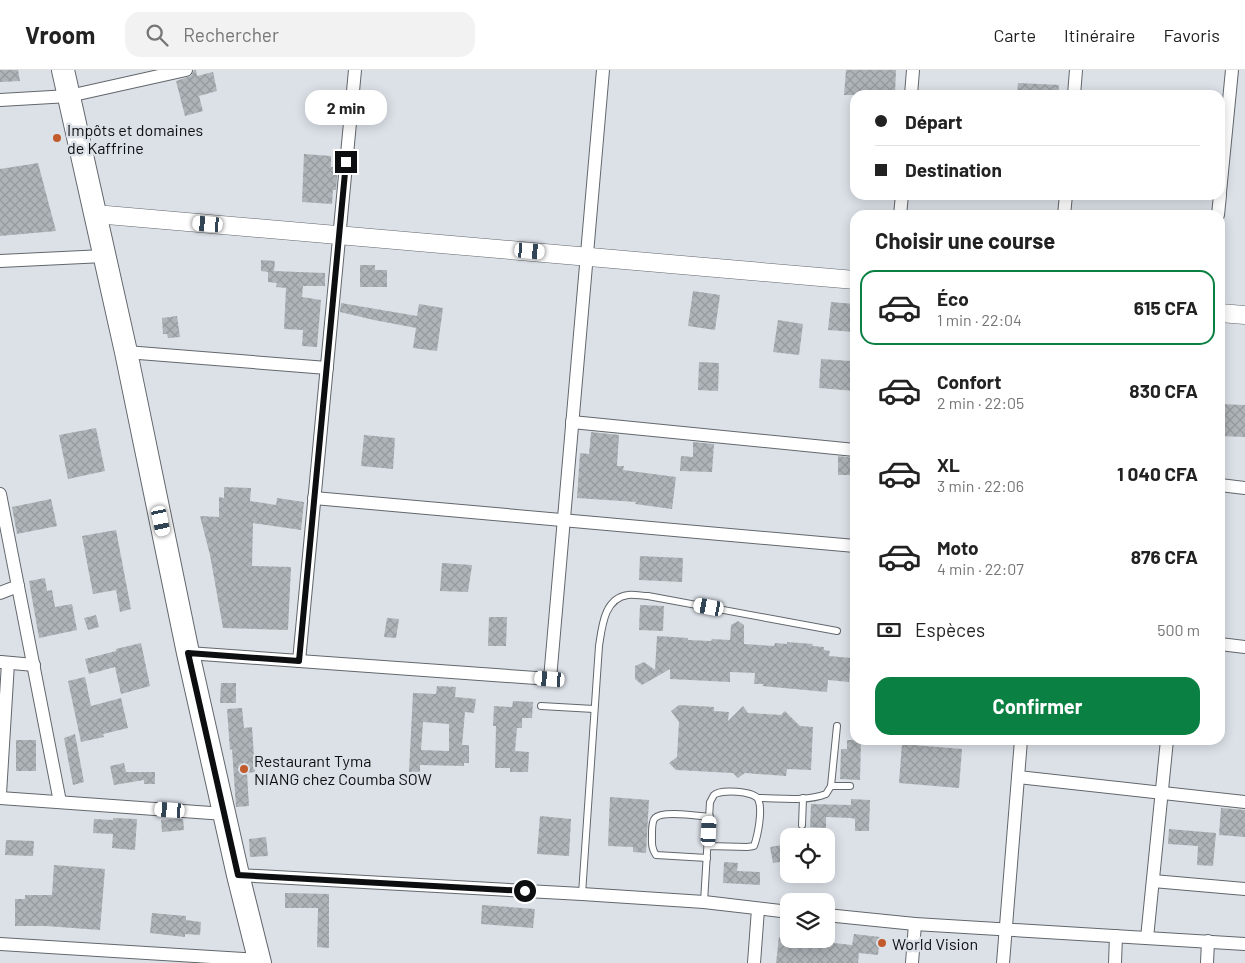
<!DOCTYPE html>
<html lang="fr">
<meta charset="utf-8">
<style>
body{margin:0;font-family:Barlow,sans-serif;background:#f2f2f2;color:#222;height:100vh;display:flex;flex-direction:column;font-size:19px;white-space:nowrap}
*{box-sizing:border-box;margin:0}
p{font-size:16px;color:#767676}
.icon{flex:none;width:28px;height:28px;fill:none;stroke:currentColor;stroke-width:2;stroke-linecap:round;stroke-linejoin:round}
.map{position:relative;flex:1;overflow:hidden}
.details{position:absolute;left:850px;top:140px;width:375px;height:535px;display:flex;flex-direction:column;background:#fff;border-radius:15px;box-shadow:0 2px 12px #0003}
.details>*{flex:none}
.hud{position:absolute;left:850px;top:20px;width:375px;height:110px;border-radius:15px;box-shadow:0 2px 12px #0003;display:grid;align-content:center;height:110px;padding:0 25px;background:#fff}
.controls{position:absolute;left:780px;top:758px;display:grid;gap:10px}
.controls a{display:grid;place-items:center;width:55px;height:55px;border-radius:10px;background:#fff;box-shadow:0 2px 12px #0003;font-size:25px}
.end{position:absolute;width:22px;height:22px;margin:-11px;border:6px solid #0c0e10;background:#fff;box-shadow:0 0 0 2px #fff}
.from{border-radius:50%}
.bubble{position:absolute;height:35px;border-radius:15px;background:#fff;box-shadow:0 2px 12px #0003;font-size:16px;font-weight:700;line-height:35px;text-align:center}
.car{position:absolute;width:15px;height:30px;margin:-15px -8px;border-radius:6px;box-shadow:0 0 4px 1px #0007;background:linear-gradient(#fff 24%,#345 0 40%,#fff 0 76%,#345 0 86%,#fff 0)}
.hud b{display:flex;align-items:center;gap:18px;height:48px;font-size:19px}
.hud b+b{border-top:1px solid #e0e0e0}
.hud i{width:12px;height:12px;background:#222}
ul{padding:0;list-style:none}
li{display:flex;align-items:center;gap:15px;height:75px;margin:0 10px 8px;padding:0 15px;border:2px solid transparent;border-radius:15px}
li div{flex:1}
li b{display:block;font-size:19px}
li em{font-style:normal;font-weight:700}
li.selected{border-color:#0b8043}
li>.icon{width:45px;height:45px;stroke-width:1.5}
h2{padding:0 25px;font-size:22px;line-height:60px}
.pay{display:flex;align-items:center;gap:12px;height:55px;padding:0 25px;font-size:19px}
.pay p{margin-inline-start:auto}
.button{display:flex;gap:10px;margin-top:auto;padding:10px 25px}
.button a{flex:1;height:58px;border-radius:15px;background:#0b8043;color:#fff;font-size:20px;font-weight:700;line-height:58px;text-align:center}
header{display:flex;align-items:center;gap:30px;box-sizing:border-box;height:70px;padding:0 25px;background:#fff;border-bottom:1px solid #e0e0e0}
header strong{font-size:24px}
nav{display:flex;gap:28px;margin-inline-start:auto;font-size:18px}
.search{width:350px;height:45px;background:#f2f2f2;display:flex;align-items:center;gap:12px;box-sizing:border-box;padding:0 18px;border-radius:15px;color:#767676;font-size:19px}
.map>svg:first-child{display:block}
.building{fill:url(#building-cross-hatch);fill-rule:evenodd}
.lines{fill:none;stroke-linecap:round;stroke-linejoin:round}
.lane-casing{stroke:#62676c;stroke-width:8}
.street-casing{stroke:#62676c;stroke-width:14}
.secondary-casing{stroke:#62676c;stroke-width:19}
.highway-casing{stroke:#62676c;stroke-width:24}
.lane{stroke:#fff;stroke-width:6}
.street{stroke:#fff;stroke-width:12}
.secondary{stroke:#fff;stroke-width:18}
.highway{stroke:#fff;stroke-width:22}
.route{stroke:#0c0e10;stroke-width:6}
.poi-dot{fill:#c15b2c;stroke:#dce1e8;stroke-width:2}
.labels{text-anchor:middle;dominant-baseline:central;stroke-width:5;stroke-linejoin:round;paint-order:stroke}
.poi-label{font-size:16px;fill:#0c0e10;stroke:#dce1e8;text-anchor:start}
</style>
<header>
<strong>Vroom</strong>
<div class="search"><svg class="icon" aria-label="search" viewBox="0 0 24 24"><circle cx="10" cy="10" r="6"/><path d="M15 15l6 6"/></svg>Rechercher</div>
<nav><a>Carte</a><a>Itinéraire</a><a>Favoris</a></nav>
</header>
<div class="map">
<svg width="1245" height="893" viewBox="0 0 1245 893">
<defs>
<pattern id="building-cross-hatch" width="8" height="8" patternUnits="userSpaceOnUse" patternTransform="scale(1.25)"><rect width="8" height="8" fill="#afb4b9"/><path d="M0 0l8 8M0 8l8-8" fill="none" stroke="#959a9e"/></pattern>
</defs>
<rect width="100%" height="100%" fill="#dce1e8"/>
<g class="building">
<polygon points="0,0 18,0 20,11 0,12"/>
<polygon points="194,0 196,0 197,6 213,2 217,21 199,26 203,41 185,46 176,11 191,6"/>
<polygon points="846,0 896,0 895,25 844,25"/>
<polygon points="1018,13 1059,15 1058,25 1017,25"/>
<polygon points="304,84 331,86 331,97 338,97 336,120 333,120 332,134 302,132"/>
<polygon points="38,93 56,161 0,166 0,99"/>
<polygon points="261,190 275,191 274,201 325,203 325,216 303,216 302,227 321,230 317,277 302,276 303,260 284,259 286,218 276,217 277,213 268,212 268,202 261,201"/>
<polygon points="360,195 375,195 375,200 387,200 387,217 360,217"/>
<polygon points="693,221 720,225 715,260 688,256"/>
<polygon points="831,232 855,234 854,262 828,260"/>
<polygon points="341,233 417,246 419,234 443,238 437,281 413,278 416,258 374,250 340,242"/>
<polygon points="177,246 180,267 168,268 167,264 163,264 162,248"/>
<polygon points="778,250 803,254 799,285 773,282"/>
<polygon points="821,289 851,291 851,299 855,299 855,321 819,318"/>
<polygon points="699,292 719,293 718,321 698,320"/>
<polygon points="1220,334 1245,335 1245,367 1220,366"/>
<polygon points="96,358 105,401 68,409 59,365"/>
<polygon points="591,362 619,365 617,396 624,396 623,400 676,407 672,439 635,434 636,432 577,428 580,383 589,384"/>
<polygon points="364,365 395,368 393,399 361,396"/>
<polygon points="693,372 714,374 712,402 680,401 681,386 693,387"/>
<polygon points="838,386 855,388 855,405 838,405"/>
<polygon points="224,417 251,418 250,431 276,435 277,428 304,432 301,460 253,453 252,496 291,497 288,560 223,558 210,485 200,446 219,447 219,427 224,428"/>
<polygon points="51,429 57,456 17,464 12,437"/>
<polygon points="116,460 131,539 120,542 116,520 93,524 82,466"/>
<polygon points="640,486 683,488 682,512 639,510"/>
<polygon points="442,493 472,495 468,522 440,521"/>
<polygon points="45,508 47,521 52,520 55,537 72,534 77,560 39,568 29,511"/>
<polygon points="640,535 664,536 663,561 639,560"/>
<polygon points="96,545 99,557 88,560 84,548"/>
<polygon points="489,547 507,547 506,576 488,576"/>
<polygon points="387,548 399,549 396,568 384,567"/>
<polygon points="738,551 744,555 744,574 774,576 775,573 787,574 787,572 813,574 812,576 824,577 824,580 830,581 829,586 851,588 849,612 828,610 827,622 762,616 764,614 754,614 755,603 730,602 730,612 670,609 670,599 642,615 635,609 635,596 644,592 655,600 657,566 688,568 688,570 711,571 712,569 730,570 731,555"/>
<polygon points="141,573 150,616 121,624 115,597 89,604 85,589 116,581 116,579"/>
<polygon points="85,607 91,636 121,628 128,658 103,664 104,667 81,672 68,611"/>
<polygon points="221,613 236,613 236,633 220,633"/>
<path d="M437 616 456 617 455 627 476 629 474 643 465 642 462 675H469V693H464V696L420 695V703L409 702 413 623 436 624ZM423 652 449 654V681L421 680Z"/>
<polygon points="513,631 533,632 532,648 522,648 522,658 517,658 515,681 529,682 528,702 510,702 510,698 495,698 496,656 493,656 494,636 512,637"/>
<polygon points="679,635 714,637 714,641 729,642 728,651 743,636 748,643 781,645 785,641 800,656 813,657 811,700 787,699 786,706 745,703 738,708 733,703 676,700 669,693 677,687 679,652 671,641"/>
<polygon points="242,638 244,658 252,657 255,702 247,703 249,736 236,737 232,679 230,680 227,639"/>
<polygon points="75,664 84,712 73,715 64,668"/>
<rect x="16" y="670" width="20" height="31"/>
<polygon points="847,670 861,670 860,710 840,709 841,679 847,679"/>
<polygon points="902,674 962,679 959,718 899,713"/>
<polygon points="124,693 126,702 155,702 155,714 144,714 144,710 114,715 110,696"/>
<polygon points="610,727 649,730 646,783 633,782 633,777 608,776"/>
<polygon points="851,729 870,730 869,761 855,761 855,749 851,748 826,747 826,758 810,757 811,734 851,735"/>
<polygon points="1221,738 1245,740 1245,767 1219,765"/>
<polygon points="540,746 571,749 569,786 537,784"/>
<polygon points="113,748 137,749 135,780 112,778 113,764 93,763 94,749 113,750"/>
<polygon points="175,749 183,749 184,760 162,762 161,750"/>
<polygon points="1169,759 1216,763 1213,796 1197,795 1198,776 1168,774"/>
<polygon points="266,767 268,786 250,787 249,769"/>
<polygon points="6,770 34,771 33,786 5,785"/>
<polygon points="782,775 785,791 773,793 770,777"/>
<polygon points="724,792 738,793 737,801 760,802 760,815 723,813"/>
<polygon points="54,795 105,799 100,860 46,856 15,856 15,829 25,829 25,825 52,825"/>
<polygon points="285,823 329,824 329,878 317,877 318,838 285,838"/>
<polygon points="482,835 535,839 533,858 481,854"/>
<polygon points="152,843 186,846 186,850 201,852 200,865 185,864 185,867 150,863"/>
<polygon points="854,864 880,867 878,885 859,883 858,893 776,893 779,867 852,875"/>
</g>
<g class="lines">
<g class="lane-casing">
<g id="lane">
<polyline points="541,636 594,639"/>
<polyline points="831,716 850,716"/>
<path d="M758 728C780 728 805 732 826 724L831 716 837 656"/>
<polyline points="802,755 803,728"/>
<path d="M707 788 656 785C651 778 652 772 652 763 652 758 652 751 655 748 662 740 699 746 710 747"/>
<path d="M582 824 599 576C602 557 604 528 628 525 634 524 642 526 648 526L837 561"/>
<path d="M704 832 710 732C711 731 713 726 714 725 720 719 754 721 758 729 763 739 758 765 754 776L747 777 708 776"/>
</g>
</g>
<g class="street-casing">
<g id="street">
<polyline points="911,25 913,0"/>
<polyline points="1074,25 1076,0"/>
<polyline points="0,30 69,26 186,0"/>
<polyline points="1220,122 1232,0"/>
<polyline points="900,145 902,125"/>
<polyline points="1064,145 1066,125"/>
<polyline points="1218,145 1220,125"/>
<polyline points="0,191 104,186"/>
<polyline points="126,282 327,298"/>
<polyline points="572,352 855,380"/>
<polyline points="1220,415 1245,418"/>
<polyline points="0,424 60,732"/>
<polyline points="314,428 855,476"/>
<polyline points="0,523 18,516"/>
<polyline points="1220,574 1245,577"/>
<polyline points="188,583 550,609 603,0"/>
<polyline points="299,591 355,0"/>
<polyline points="1,592 34,595"/>
<polyline points="1018,707 1245,732"/>
<polyline points="0,724 8,593"/>
<polyline points="0,728 225,744"/>
<polyline points="238,805 582,824 704,832 789,842"/>
<polyline points="1153,811 1245,819"/>
<polyline points="826,845 915,854 1245,874"/>
<polyline points="1147,868 1167,670"/>
<polyline points="0,874 260,890"/>
<polyline points="754,893 758,839"/>
<polyline points="912,893 915,854"/>
<polyline points="1003,893 1021,670"/>
<polyline points="1115,893 1116,866"/>
<polyline points="1207,893 1208,871"/>
</g>
</g>
<g class="secondary-casing">
<g id="secondary">
<polyline points="95,144 855,210"/>
<polyline points="1220,243 1245,245"/>
</g>
</g>
<g class="highway-casing">
<polyline id="highway" points="63,0 126,282 188,583 238,805 260,893"/>
</g>
<use href="#lane" class="lane"/>
<use href="#street" class="street"/>
<use href="#secondary" class="secondary"/>
<use href="#highway" class="highway"/>
</g>
<g class="lines">
<polyline class="route" points="346,92 299,591 188,583 238,805 525,821"/>
</g>
<g class="poi-dot">
<circle cx="57" cy="68" r="5"/>
<circle cx="244" cy="699" r="5"/>
<circle cx="882" cy="873" r="5"/>
</g>
<g class="labels">
<g class="poi-label">
<text x="67" y="59">Impôts et domaines<tspan x="67" dy="18">de Kaffrine</tspan></text>
<text x="254" y="690">Restaurant Tyma<tspan x="254" dy="18">NIANG chez Coumba SOW</tspan></text>
<text x="892" y="873">World Vision</text>
</g>
</g>
</svg>
<div class="controls">
<a><svg class="icon" aria-label="locate" viewBox="0 0 24 24"><circle cx="12" cy="12" r="6"/><path d="M12 2v4M12 18v4M2 12h4M18 12h4"/></svg></a>
<a><svg class="icon" aria-label="layers" viewBox="0 0 24 24"><path d="M12 4l9 5-9 5-9-5zM3 14l9 5 9-5"/></svg></a>
</div>
<i class="end from" style="left:525px;top:821px"></i>
<i class="end" style="left:346px;top:92px"></i>
<div class="bubble" style="left:305px;top:20px;width:82px">2 min</div>
<i class="car" style="left:208px;top:154px;rotate:275deg"></i>
<i class="car" style="left:530px;top:181px;rotate:95deg"></i>
<i class="car" style="left:161px;top:451px;rotate:168deg"></i>
<i class="car" style="left:709px;top:537px;rotate:280deg"></i>
<i class="car" style="left:550px;top:609px;rotate:274deg"></i>
<i class="car" style="left:170px;top:740px;rotate:274deg"></i>
<i class="car" style="left:709px;top:761px;rotate:3deg"></i>
<div class="hud">
<b><i class="from"></i>Départ</b>
<b><i></i>Destination</b>
</div>
<section class="details">
<h2>Choisir une course</h2>
<ul>
<li class="selected"><svg class="icon" aria-label="car" viewBox="0 0 24 24"><path d="M5 17H2v-5l4-1 3-4h7l3 4 3 1v5h-3M9 17h6M6 11h13"/><circle cx="7" cy="17" r="2"/><circle cx="17" cy="17" r="2"/></svg><div><b>Éco</b><p>1 min · 22:04</p></div><em>615 CFA</em></li>
<li><svg class="icon" aria-label="car" viewBox="0 0 24 24"><path d="M5 17H2v-5l4-1 3-4h7l3 4 3 1v5h-3M9 17h6M6 11h13"/><circle cx="7" cy="17" r="2"/><circle cx="17" cy="17" r="2"/></svg><div><b>Confort</b><p>2 min · 22:05</p></div><em>830 CFA</em></li>
<li><svg class="icon" aria-label="car" viewBox="0 0 24 24"><path d="M5 17H2v-5l4-1 3-4h7l3 4 3 1v5h-3M9 17h6M6 11h13"/><circle cx="7" cy="17" r="2"/><circle cx="17" cy="17" r="2"/></svg><div><b>XL</b><p>3 min · 22:06</p></div><em>1 040 CFA</em></li>
<li><svg class="icon" aria-label="car" viewBox="0 0 24 24"><path d="M5 17H2v-5l4-1 3-4h7l3 4 3 1v5h-3M9 17h6M6 11h13"/><circle cx="7" cy="17" r="2"/><circle cx="17" cy="17" r="2"/></svg><div><b>Moto</b><p>4 min · 22:07</p></div><em>876 CFA</em></li>
</ul>
<div class="pay"><svg class="icon" aria-label="cash" viewBox="0 0 24 24"><path d="M3 7h18v10H3z"/><circle cx="12" cy="12" r="2"/></svg>Espèces<p>500 m</p></div>
<div class="button"><a>Confirmer</a></div>
</section>
</div>
